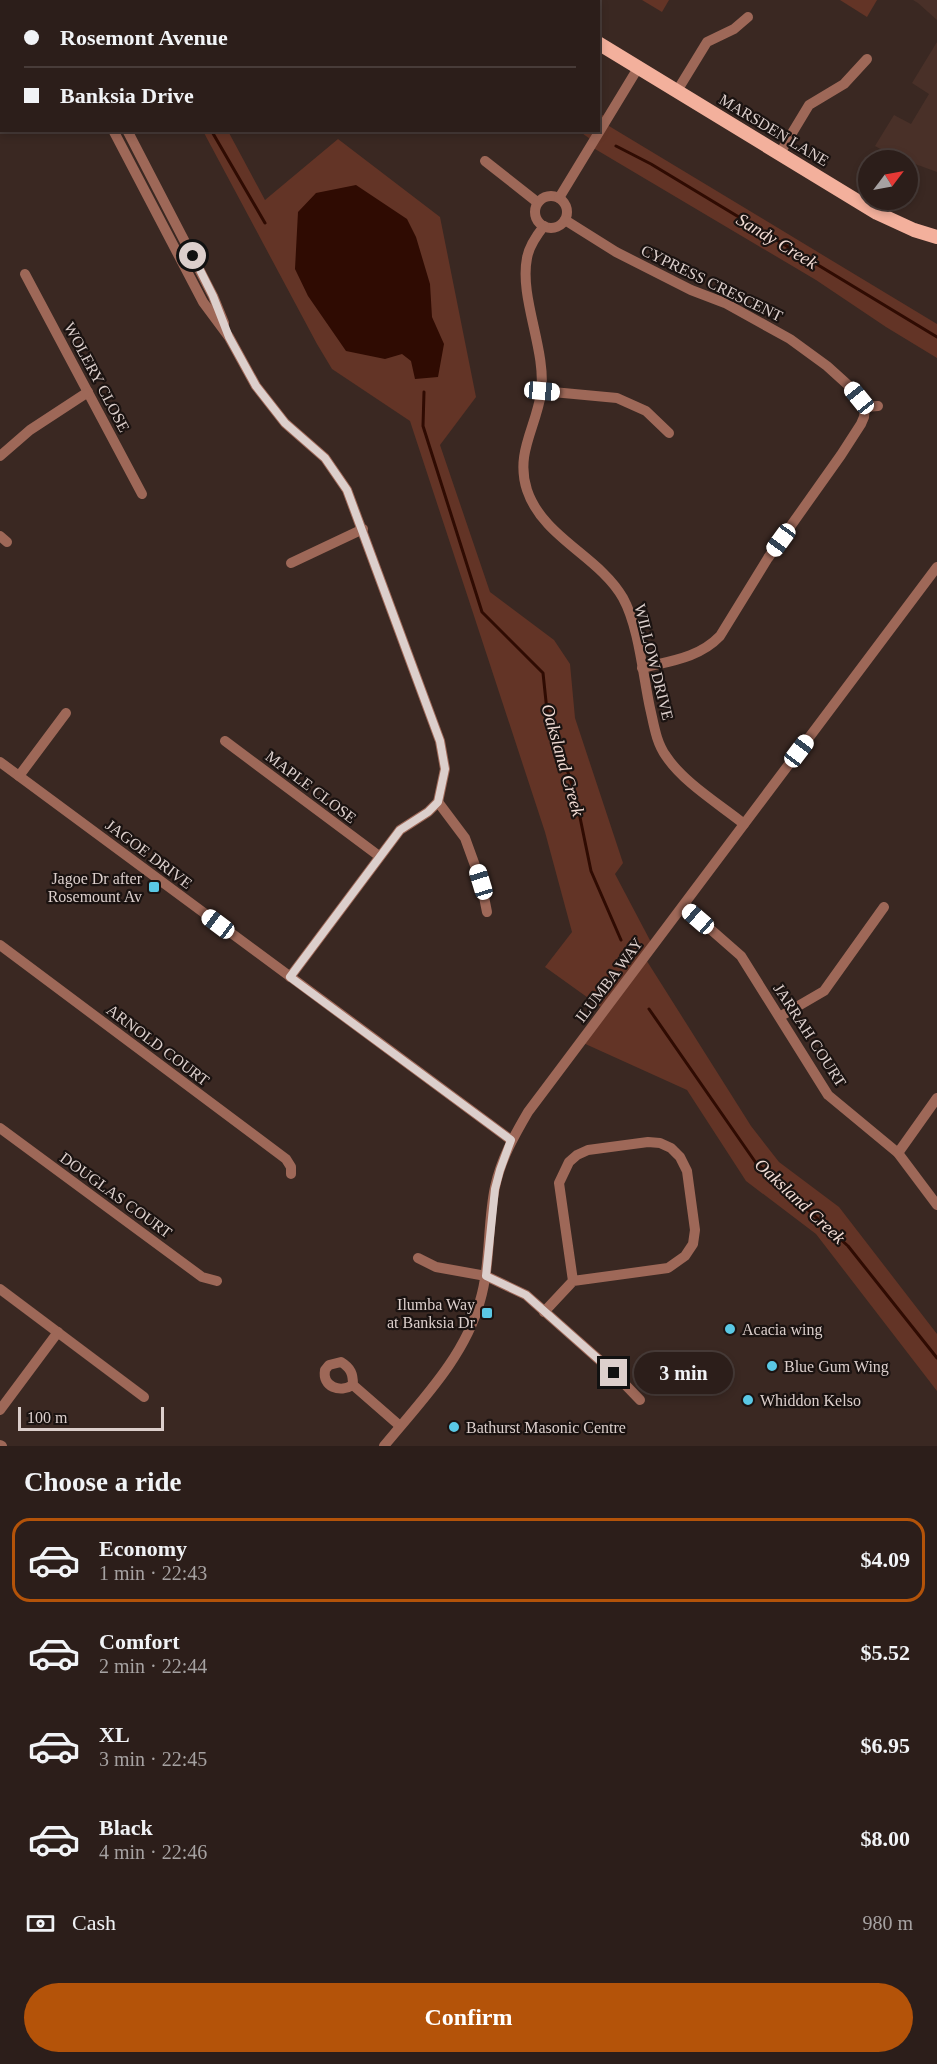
<!DOCTYPE html>
<meta charset="utf-8">
<style>
body{margin:0;font-family:"Times New Roman",serif;background:#382b27;color:#f1f3f6;height:100vh;display:flex;flex-direction:column;font-size:22px;white-space:nowrap}
*{box-sizing:border-box;margin:0}
p{font-size:20px;color:#a6a2a2}
.icon{flex:none;width:33px;height:33px;fill:none;stroke:currentColor;stroke-width:2;stroke-linecap:round;stroke-linejoin:round}
.map{position:relative;height:1446px;overflow:hidden}
.panel{display:flex;flex-direction:column;background:#2c1e1a;flex:1}
.panel>*{flex:none}
.hud{position:absolute;left:0px;top:0px;width:600px;height:132px;box-shadow:0 3px 9px #0003,0 0 0 2px #483c39;display:grid;align-content:center;height:132px;padding:0 24px;background:#2c1e1a}
.needle{width:39px;rotate:58deg}
.buttons{position:absolute;left:858px;top:150px;display:grid;gap:12px}
.buttons a{display:grid;place-items:center;width:60px;height:60px;border-radius:50%;background:#2c1e1a;box-shadow:0 3px 9px #0003,0 0 0 2px #483c39;font-size:30px}
.scale{position:absolute;left:18px;bottom:15px;width:146px;box-sizing:border-box;padding-left:6px;border:3px solid #dccfcc;border-top:0;font-size:16px;line-height:21px;white-space:nowrap;color:#dccfcc;-webkit-text-stroke:4px #1b1311;paint-order:stroke}
.end{position:absolute;width:27px;height:27px;margin:-14px;border:8px solid #dccfcc;background:#111;box-shadow:0 0 0 3px #111}
.from{border-radius:50%}
.bubble{position:absolute;height:42px;border-radius:21px;background:#2c1e1a;box-shadow:0 3px 9px #0003,0 0 0 2px #483c39;font-size:20px;font-weight:800;line-height:42px;text-align:center}
.car{position:absolute;width:18px;height:36px;margin:-18px -9px;border-radius:8px;box-shadow:0 0 4px 2px #0007;background:linear-gradient(#fff 24%,#345 0 40%,#fff 0 76%,#345 0 86%,#fff 0)}
.hud b{display:flex;align-items:center;gap:21px;height:57px;font-size:22px}
.hud b+b{border-top:2px solid #483c39}
.hud i{width:15px;height:15px;background:#f1f3f6}
ul{padding:0;list-style:none}
li{display:flex;align-items:center;gap:18px;height:84px;margin:0 12px 9px;padding:0 12px;border:3px solid transparent;border-radius:18px}
li div{flex:1}
li b{display:block;font-size:22px}
li em{font-style:normal;font-weight:800}
li.on{border-color:#b45309}
li>.icon{width:54px;height:54px;stroke-width:1.5}
h2{padding:0 24px;font-size:27px;line-height:72px}
.pay{display:flex;align-items:center;gap:15px;height:66px;padding:0 24px;font-size:22px}
.pay p{margin-inline-start:auto}
.button{display:flex;gap:12px;margin-top:auto;padding:12px 24px}
.button a{flex:1;height:69px;border-radius:36px;background:#b45309;color:#fff;font-size:24px;font-weight:800;line-height:69px;text-align:center}
.map>svg:first-child{display:block}
.built{fill:#493028}
.green{fill:#633426}
.water{fill:#2f0b02}
.lines{fill:none;stroke-linecap:round;stroke-linejoin:round}
.stream{stroke:#2f0b02;stroke-width:3}
.minor{stroke:#9e6858;stroke-width:10}
.major{stroke:#f3b09c;stroke-width:14}
.route{stroke:#dccfcc;stroke-width:8}
.poi-dot{fill:#5ac8e5;stroke:#1b1311;stroke-width:2}
.labels{text-anchor:middle;dominant-baseline:central;stroke-width:4.5;stroke-linejoin:round;paint-order:stroke}
.street-label{font-size:16px;fill:#dccfcc;stroke:#1b1311}
.poi-label{font-size:16px;fill:#dccfcc;stroke:#1b1311;text-anchor:start}
.water-label{font-size:18px;font-style:italic;fill:#f2dcd5;stroke:#1b1311}
</style>
<div class="map">
<svg width="937" height="1446" viewBox="0 0 937 1446">
<rect width="100%" height="100%" fill="#3a2822"/>
<g class="built">
<polygon points="913,0 937,0 937,20 918,3"/>
<polygon points="937,42 937,172 893,156 875,146 894,115 911,124 929,94 912,83"/>
</g>
<g class="green">
<polygon points="642,0 669,0 662,12"/>
<polygon points="840,0 877,0 867,17"/>
<polygon points="599,113 607,118 604,123 937,324 937,358 886,327 816,280 590,146 593,141 579,131 598,130"/>
<polygon points="203,131 228,131 265,200 338,139 440,217 476,397 440,445 490,592 554,640 570,664 575,718 623,863 615,874 653,946 645,958 751,1126 779,1162 839,1207 937,1334 937,1391 816,1234 746,1181 687,1090 581,1042 605,1010 545,967 572,932 545,832 410,421 332,369 317,344"/>
</g>
<polygon class="water" points="356,185 407,219 416,237 430,284 432,317 444,344 438,377 415,379 411,361 402,354 385,359 346,351 308,296 295,269 298,212 316,193"/>
<g class="lines">
<g class="stream">
<polyline points="389,0 391,2"/>
<polyline points="211,130 265,223"/>
<polyline points="616,146 651,164 937,337"/>
<polyline points="424,392 423,426 482,612 543,673 547,711 575,793 591,871 621,940"/>
<polyline points="649,1009 756,1163 848,1246 937,1358"/>
</g>
<g class="minor">
<polyline points="163,0 165,2"/>
<polyline points="145,2 146,0"/>
<polyline points="677,91 707,42 734,29 748,17"/>
<polyline points="0,108 2,108"/>
<polyline points="113,130 203,302 229,337 256,386 285,423 325,458 347,490 440,741 445,769 438,802 428,812 400,830 290,977"/>
<polyline points="127,130 213,296 224,323"/>
<polyline points="780,153 809,105 844,84 867,59"/>
<polyline points="485,161 537,202"/>
<circle cx="551" cy="212" r="16"/>
<polyline points="559,198 638,68"/>
<path d="M565 220 616 252 691 290 725 303 790 339 827 366 848 385 865 407 864 417 861 424 841 455 768 558 720 636C699 658 670 661 642 668"/>
<path d="M544 226C536 236 529 246 527 258 519 298 547 351 541 393 536 428 515 453 527 490 543 538 599 556 623 598 639 627 643 676 650 708 654 725 656 742 666 756 683 782 719 804 744 824"/>
<polyline points="25,274 142,494"/>
<polyline points="542,391 617,398 646,411 669,433"/>
<polyline points="865,407 878,406"/>
<polyline points="0,456 30,430 88,392"/>
<polyline points="0,536 7,542"/>
<polyline points="291,563 363,529"/>
<polyline points="225,741 379,856"/>
<polyline points="0,762 511,1140"/>
<polyline points="19,776 66,713"/>
<polyline points="438,802 465,838 481,882 487,912"/>
<polyline points="684,906 741,956 828,1095 898,1153 937,1205"/>
<polyline points="0,945 286,1159 291,1167 291,1174"/>
<polyline points="781,1016 824,991 884,907"/>
<polyline points="0,1128 202,1277 217,1281"/>
<polyline points="898,1153 937,1098"/>
<polyline points="418,1258 436,1267 486,1276 526,1295 614,1373 640,1400"/>
<polyline points="0,1289 144,1397"/>
<polyline points="544,1312 573,1281 668,1268 685,1256 693,1244 695,1230 687,1171 680,1157 671,1148 660,1143 648,1142 588,1150 577,1155 569,1162 559,1183 573,1281"/>
<path d="M353 1385C353 1374 351 1368 341 1362L329 1365 325 1370C322 1387 340 1393 353 1385L400 1426"/>
<polyline points="0,1410 58,1332"/>
<polyline points="0,1445 2,1446"/>
<path d="M384 1446C420 1402 465 1357 480 1301 491 1264 487 1225 495 1187 501 1159 514 1136 528 1112L937 567"/>
</g>
<g class="major">
<polyline points="529,0 531,2"/>
<polyline points="598,43 877,213 914,230 937,237"/>
</g>
</g>
<g class="lines">
<polyline class="route" points="193,256 213,296 229,337 256,386 285,423 325,458 347,490 440,741 445,769 438,802 428,812 400,830 290,977 511,1140 500,1170 495,1189 486,1276 526,1295 614,1373"/>
</g>
<g class="poi-dot">
<rect x="148" y="881" width="12" height="12" rx="3"/>
<rect x="481" y="1307" width="12" height="12" rx="3"/>
<circle cx="730" cy="1329" r="6"/>
<circle cx="772" cy="1366" r="6"/>
<circle cx="748" cy="1400" r="6"/>
<circle cx="454" cy="1427" r="6"/>
</g>
<g class="labels">
<g class="street-label">
<text transform="translate(774 130) rotate(31)">MARSDEN LANE</text>
<text transform="translate(712 283) rotate(26)">CYPRESS CRESCENT</text>
<text transform="translate(97 377) rotate(62)">WOLERY CLOSE</text>
<text transform="translate(654 662) rotate(76)">WILLOW DRIVE</text>
<text transform="translate(311 787) rotate(37)">MAPLE CLOSE</text>
<text transform="translate(149 854) rotate(37)">JAGOE DRIVE</text>
<text transform="translate(609 980) rotate(-53)">ILUMBA WAY</text>
<text transform="translate(810 1035) rotate(57)">JARRAH COURT</text>
<text transform="translate(158 1045) rotate(37)">ARNOLD COURT</text>
<text transform="translate(116 1195) rotate(36)">DOUGLAS COURT</text>
</g>
<g class="poi-label">
<text x="142" y="878" text-anchor="end">Jagoe Dr after<tspan x="142" dy="18">Rosemount Av</tspan></text>
<text x="475" y="1304" text-anchor="end">Ilumba Way<tspan x="475" dy="18">at Banksia Dr</tspan></text>
<text x="742" y="1329">Acacia wing</text>
<text x="784" y="1366">Blue Gum Wing</text>
<text x="760" y="1400">Whiddon Kelso</text>
<text x="466" y="1427">Bathurst Masonic Centre</text>
</g>
<g class="water-label">
<text transform="translate(777 241) rotate(31)">Sandy Creek</text>
<text transform="translate(563 760) rotate(74)">Oaksland Creek</text>
<text transform="translate(800 1201) rotate(43)">Oaksland Creek</text>
</g>
</g>
</svg>
<div class="buttons">
<a><svg class="needle" viewBox="-14 -14 28 28"><path d="M0-13l5 13h-10z" fill="#e53935"/><path d="M0 13l5-13h-10z" fill="#a6a2a2"/></svg></a>
</div>
<div class="scale">100 m</div>
<i class="end from" style="left:193px;top:256px"></i>
<i class="end" style="left:614px;top:1373px"></i>
<div class="bubble" style="left:634px;top:1352px;width:99px">3 min</div>
<i class="car" style="left:542px;top:391px;rotate:95deg"></i>
<i class="car" style="left:859px;top:398px;rotate:321deg"></i>
<i class="car" style="left:781px;top:540px;rotate:216deg"></i>
<i class="car" style="left:799px;top:751px;rotate:37deg"></i>
<i class="car" style="left:481px;top:882px;rotate:343deg"></i>
<i class="car" style="left:698px;top:919px;rotate:311deg"></i>
<i class="car" style="left:218px;top:924px;rotate:307deg"></i>
<div class="hud">
<b><i class="from"></i>Rosemont Avenue</b>
<b><i></i>Banksia Drive</b>
</div>
</div>
<section class="panel">
<h2>Choose a ride</h2>
<ul>
<li class="on"><svg class="icon" aria-label="car" viewBox="0 0 24 24"><path d="M5 17H2v-5l4-1 3-4h7l3 4 3 1v5h-3M9 17h6M6 11h13"/><circle cx="7" cy="17" r="2"/><circle cx="17" cy="17" r="2"/></svg><div><b>Economy</b><p>1 min · 22:43</p></div><em>$4.09</em></li>
<li><svg class="icon" aria-label="car" viewBox="0 0 24 24"><path d="M5 17H2v-5l4-1 3-4h7l3 4 3 1v5h-3M9 17h6M6 11h13"/><circle cx="7" cy="17" r="2"/><circle cx="17" cy="17" r="2"/></svg><div><b>Comfort</b><p>2 min · 22:44</p></div><em>$5.52</em></li>
<li><svg class="icon" aria-label="car" viewBox="0 0 24 24"><path d="M5 17H2v-5l4-1 3-4h7l3 4 3 1v5h-3M9 17h6M6 11h13"/><circle cx="7" cy="17" r="2"/><circle cx="17" cy="17" r="2"/></svg><div><b>XL</b><p>3 min · 22:45</p></div><em>$6.95</em></li>
<li><svg class="icon" aria-label="car" viewBox="0 0 24 24"><path d="M5 17H2v-5l4-1 3-4h7l3 4 3 1v5h-3M9 17h6M6 11h13"/><circle cx="7" cy="17" r="2"/><circle cx="17" cy="17" r="2"/></svg><div><b>Black</b><p>4 min · 22:46</p></div><em>$8.00</em></li>
</ul>
<div class="pay"><svg class="icon" aria-label="cash" viewBox="0 0 24 24"><path d="M3 7h18v10H3z"/><circle cx="12" cy="12" r="2"/></svg>Cash<p>980 m</p></div>
<div class="button"><a>Confirm</a></div>
</section>
